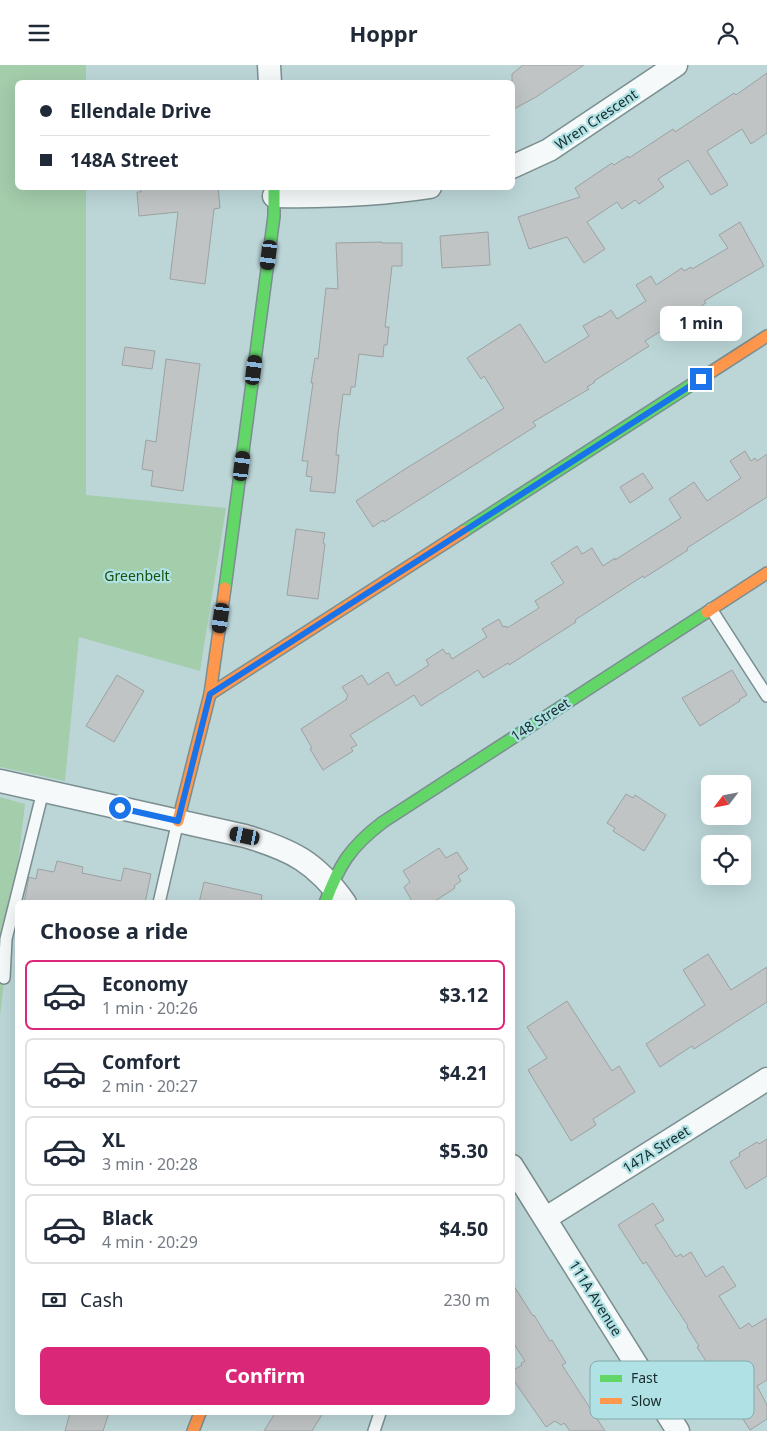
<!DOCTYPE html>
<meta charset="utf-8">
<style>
body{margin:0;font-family:"Noto Sans",sans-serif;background:#f6f6f7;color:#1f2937;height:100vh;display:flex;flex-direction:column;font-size:19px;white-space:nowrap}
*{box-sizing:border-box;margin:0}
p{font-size:16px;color:#747a83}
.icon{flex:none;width:28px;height:28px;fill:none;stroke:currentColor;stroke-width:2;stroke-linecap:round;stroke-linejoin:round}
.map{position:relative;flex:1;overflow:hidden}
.side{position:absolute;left:15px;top:835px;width:500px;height:515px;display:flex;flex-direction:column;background:#fff;border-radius:8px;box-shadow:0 5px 20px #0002}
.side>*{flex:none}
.top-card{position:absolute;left:15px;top:15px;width:500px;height:110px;border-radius:8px;box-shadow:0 5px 20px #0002;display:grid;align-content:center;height:110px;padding:0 25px;background:#fff}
.needle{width:32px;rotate:238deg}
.controls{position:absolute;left:701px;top:710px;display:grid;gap:10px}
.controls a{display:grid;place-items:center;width:50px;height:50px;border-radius:8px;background:#fff;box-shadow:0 5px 20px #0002;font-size:25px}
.end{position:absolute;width:22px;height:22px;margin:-11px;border:6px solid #1a73e8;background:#fff;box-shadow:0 0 0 2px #fff}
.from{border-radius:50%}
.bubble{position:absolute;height:35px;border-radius:8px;background:#fff;box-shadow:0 5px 20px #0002;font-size:16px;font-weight:700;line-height:35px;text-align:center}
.car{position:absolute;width:15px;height:30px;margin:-15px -8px;border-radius:6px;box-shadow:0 0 4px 1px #0007;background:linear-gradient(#222 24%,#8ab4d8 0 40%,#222 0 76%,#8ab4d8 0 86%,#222 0)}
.top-card b{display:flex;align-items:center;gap:18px;height:48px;font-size:19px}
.top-card b+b{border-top:1px solid #e0e1e3}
.top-card i{width:12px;height:12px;background:#1f2937}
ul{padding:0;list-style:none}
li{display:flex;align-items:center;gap:15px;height:70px;margin:0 10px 8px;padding:0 15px;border:2px solid #e0e1e3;border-radius:8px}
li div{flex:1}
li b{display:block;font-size:19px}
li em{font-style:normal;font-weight:700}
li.active{border-color:#db2777}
li>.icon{width:45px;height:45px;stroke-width:1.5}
h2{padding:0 25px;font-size:22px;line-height:60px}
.pay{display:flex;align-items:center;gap:12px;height:55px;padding:0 25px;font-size:19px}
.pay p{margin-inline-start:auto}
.cta{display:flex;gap:10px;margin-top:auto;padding:10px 25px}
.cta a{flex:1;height:58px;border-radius:8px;background:#db2777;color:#fff;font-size:20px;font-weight:700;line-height:58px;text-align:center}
header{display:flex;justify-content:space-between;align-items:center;height:65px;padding:0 25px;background:#fff;font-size:22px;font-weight:700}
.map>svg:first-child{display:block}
.green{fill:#a4cdac}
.building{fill:#c0c4c5;stroke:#9da1a2}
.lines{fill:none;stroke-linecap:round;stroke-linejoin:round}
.lane-casing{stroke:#7b8e90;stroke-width:14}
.street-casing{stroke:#7b8e90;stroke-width:25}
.fast-casing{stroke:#7b8e90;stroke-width:14}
.slow-casing{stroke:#7b8e90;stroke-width:14}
.lane{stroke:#f5f9f9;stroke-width:11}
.street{stroke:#f5f9f9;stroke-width:22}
.fast{stroke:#63d668;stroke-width:11}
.slow{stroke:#ff974d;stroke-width:11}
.route{stroke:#1a73e8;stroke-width:6}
.labels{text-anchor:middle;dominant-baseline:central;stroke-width:4.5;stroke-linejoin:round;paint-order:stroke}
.street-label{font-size:14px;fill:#182b2c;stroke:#b0e1e4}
.park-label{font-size:14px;fill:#17530f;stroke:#b0e1e4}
.key{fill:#b0e1e4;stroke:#82aaad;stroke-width:1}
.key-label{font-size:14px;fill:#182b2c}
</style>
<header><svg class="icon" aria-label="menu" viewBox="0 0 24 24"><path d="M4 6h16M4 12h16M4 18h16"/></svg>Hoppr<svg class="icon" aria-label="person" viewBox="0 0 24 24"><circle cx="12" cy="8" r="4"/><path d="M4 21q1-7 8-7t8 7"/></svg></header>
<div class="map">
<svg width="767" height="1366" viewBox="0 0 767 1366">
<rect width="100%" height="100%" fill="#bcd6d8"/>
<g class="green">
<polygon points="0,0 86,0 86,17 18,18 18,122 86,123 86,430 226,443 200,606 79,572 65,716 0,702"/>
<polygon points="0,732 25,739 0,951"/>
</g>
<g class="building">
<polygon points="523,0 584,0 536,32 512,45 512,9"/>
<polygon points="767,8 767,68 751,79 742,64 707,86 728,120 711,130 688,95 658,114 664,122 639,139 635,135 622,144 617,137 587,157 605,184 584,198 567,172 529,184 518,152 580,132 575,123 612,98 614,100 628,91 629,93 673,64 675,67 734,28 736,30"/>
<polygon points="140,122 218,122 220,143 214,144 205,219 170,214 178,147 139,151 137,127 141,127"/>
<polygon points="740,157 764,201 704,236 706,238 645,276 649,281 594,316 595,317 587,322 589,324 533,357 536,361 384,457 383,455 373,462 356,436 405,404 504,343 484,311 481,314 467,293 520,259 545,298 589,271 583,261 600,251 601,252 611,245 617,254 646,236 636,220 651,211 656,220 682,203 684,206 691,202 692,204 728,183 719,170"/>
<polygon points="488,167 490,200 442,203 440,171"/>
<polygon points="382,177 382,178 402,178 402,201 392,201 385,262 389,262 387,280 384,280 383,292 359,289 355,322 351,322 350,330 343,329 338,369 336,390 339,390 335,428 310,426 312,412 306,411 308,396 302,396 313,318 311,318 315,293 318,294 326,223 338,224 336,178"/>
<polygon points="125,282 155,286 152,304 122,300"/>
<polygon points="166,294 200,299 183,426 151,421 153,406 142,404 146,375 156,377"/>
<polygon points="745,386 751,396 755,393 757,396 767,389 767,432 687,483 688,485 644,513 643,511 575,555 576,557 509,600 508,598 483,613 478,605 421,641 414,630 350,670 357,680 351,683 353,686 323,705 310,684 312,683 301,664 347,634 346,633 348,631 342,622 362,610 368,620 388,607 396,621 429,600 426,595 443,584 446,589 449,588 452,594 487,572 482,564 499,554 503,562 506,561 507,563 539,543 535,536 564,518 551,498 577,481 582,489 592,483 603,501 615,493 615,495 681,453 669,434 694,417 707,436 741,413 730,396"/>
<polygon points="643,408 653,423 630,438 620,422"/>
<polygon points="296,464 325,468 323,478 325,479 318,534 287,530"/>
<polygon points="732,605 747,630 739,635 740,636 700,661 682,633"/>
<polygon points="117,610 144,626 114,677 86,661"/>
<polygon points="626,729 633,733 635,730 666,750 644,786 613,766 615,763 607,758"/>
<polygon points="439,783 446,793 457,787 468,804 458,811 461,816 454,821 455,823 432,838 413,838 404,822 410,817 403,806"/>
<polygon points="57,796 83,802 82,808 121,816 124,803 151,809 145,838 24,838 29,812 36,814 38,804 54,807"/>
<polygon points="204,817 262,830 261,838 199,838"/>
<polygon points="708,889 731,925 767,902 767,937 694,984 692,981 660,1002 646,979 705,940 683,905"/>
<polygon points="567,936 612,1006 619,1001 635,1027 593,1054 596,1060 571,1076 528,1005 547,993 527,962"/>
<polygon points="767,1074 767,1111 746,1124 730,1097 740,1091 739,1088 757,1077 759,1079"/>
<polygon points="653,1138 664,1155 655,1160 676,1192 681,1189 683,1192 691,1187 706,1212 723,1201 736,1221 719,1231 740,1264 749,1258 752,1262 767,1253 767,1315 757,1321 767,1340 767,1354 750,1365 697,1282 699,1281 687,1262 688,1261 646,1197 643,1199 618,1160"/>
<polygon points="512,1218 533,1251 534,1250 550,1276 552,1275 566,1298 562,1300 605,1366 570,1366 564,1358 561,1360 555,1356 546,1362 512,1313 512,1306 522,1300 521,1298 525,1296 512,1276"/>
<polygon points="70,1348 109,1348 103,1366 65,1366"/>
<polygon points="275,1348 323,1348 312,1366 264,1366"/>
</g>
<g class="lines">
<g class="lane-casing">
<g id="lane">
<polyline points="711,544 767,631"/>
<polyline points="159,838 178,756"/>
<polyline points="4,913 6,874 43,726"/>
<polyline points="374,1366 380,1348"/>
</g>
</g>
<g class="street-casing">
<g id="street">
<polyline points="269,0 270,18"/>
<polyline points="512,102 549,85 676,0"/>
<path d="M274 131C326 132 379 130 430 122"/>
<path d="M0 716 245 771C292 785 316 797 345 838"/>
<polyline points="512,1101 678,1366"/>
<polyline points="546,1153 767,1014"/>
</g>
</g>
<g class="fast-casing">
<g id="fast">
<polyline points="464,466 708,309"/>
<polyline points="225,523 274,151 274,122"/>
<path d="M325 838C339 800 350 782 383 757L707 547"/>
</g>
</g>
<g class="slow-casing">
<g id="slow">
<polyline points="708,309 767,271"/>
<polyline points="707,547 767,508"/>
<polyline points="210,629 464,466"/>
<polyline points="178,756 210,629 225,523"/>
<polyline points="193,1366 200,1348"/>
</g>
</g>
<use href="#lane" class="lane"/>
<use href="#street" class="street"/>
<use href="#fast" class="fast"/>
<use href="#slow" class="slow"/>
</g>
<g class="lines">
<polyline class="route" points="120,743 178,756 210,629 701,314"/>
</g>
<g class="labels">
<g class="street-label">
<text transform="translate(596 54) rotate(-34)">Wren Crescent</text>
<text transform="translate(540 654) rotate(-33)">148 Street</text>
<text transform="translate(656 1084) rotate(-32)">147A Street</text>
<text transform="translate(596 1233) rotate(58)">111A Avenue</text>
</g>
<g class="park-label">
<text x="137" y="510">Greenbelt</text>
</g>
</g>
<rect x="590" y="1296" width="164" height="58" rx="8" class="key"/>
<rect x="600" y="1310" width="22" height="7" fill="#63d668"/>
<rect x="600" y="1333" width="22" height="6" fill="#ff974d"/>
<g class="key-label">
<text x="631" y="1318">Fast</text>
<text x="631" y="1341">Slow</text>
</g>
</svg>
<div class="controls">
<a><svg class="needle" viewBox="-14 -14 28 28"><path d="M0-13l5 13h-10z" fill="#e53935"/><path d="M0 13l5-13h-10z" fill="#747a83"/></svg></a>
<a><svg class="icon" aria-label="locate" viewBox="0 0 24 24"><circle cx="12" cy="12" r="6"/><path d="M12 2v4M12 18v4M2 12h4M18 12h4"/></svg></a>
</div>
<i class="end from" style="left:120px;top:743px"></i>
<i class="end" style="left:701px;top:314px"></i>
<div class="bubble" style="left:660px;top:241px;width:82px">1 min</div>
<i class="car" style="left:269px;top:190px;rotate:187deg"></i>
<i class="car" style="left:254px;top:305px;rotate:7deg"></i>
<i class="car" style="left:242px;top:401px;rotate:7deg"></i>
<i class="car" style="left:221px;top:553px;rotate:188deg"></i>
<i class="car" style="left:245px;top:771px;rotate:282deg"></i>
<div class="top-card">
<b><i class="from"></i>Ellendale Drive</b>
<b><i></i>148A Street</b>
</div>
<section class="side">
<h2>Choose a ride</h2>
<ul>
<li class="active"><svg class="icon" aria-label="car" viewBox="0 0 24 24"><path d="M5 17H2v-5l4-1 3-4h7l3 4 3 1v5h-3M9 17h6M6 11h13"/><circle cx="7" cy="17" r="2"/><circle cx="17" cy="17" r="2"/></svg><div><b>Economy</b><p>1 min · 20:26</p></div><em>$3.12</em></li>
<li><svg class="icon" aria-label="car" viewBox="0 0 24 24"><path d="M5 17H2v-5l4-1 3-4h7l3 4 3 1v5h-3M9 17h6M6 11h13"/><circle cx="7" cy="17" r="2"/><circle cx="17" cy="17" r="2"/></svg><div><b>Comfort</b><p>2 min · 20:27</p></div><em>$4.21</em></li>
<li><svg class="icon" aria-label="car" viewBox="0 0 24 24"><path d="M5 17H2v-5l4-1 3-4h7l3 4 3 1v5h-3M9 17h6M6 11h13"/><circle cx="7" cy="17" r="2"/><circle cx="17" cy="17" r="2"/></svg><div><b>XL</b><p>3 min · 20:28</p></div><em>$5.30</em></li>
<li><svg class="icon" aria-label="car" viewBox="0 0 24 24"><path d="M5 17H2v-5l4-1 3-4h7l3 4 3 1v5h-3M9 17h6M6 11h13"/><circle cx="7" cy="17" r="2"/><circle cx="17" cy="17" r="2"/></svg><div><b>Black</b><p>4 min · 20:29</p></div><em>$4.50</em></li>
</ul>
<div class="pay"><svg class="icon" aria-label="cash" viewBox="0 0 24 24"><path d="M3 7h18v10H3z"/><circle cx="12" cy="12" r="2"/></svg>Cash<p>230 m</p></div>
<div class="cta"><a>Confirm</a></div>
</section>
</div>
